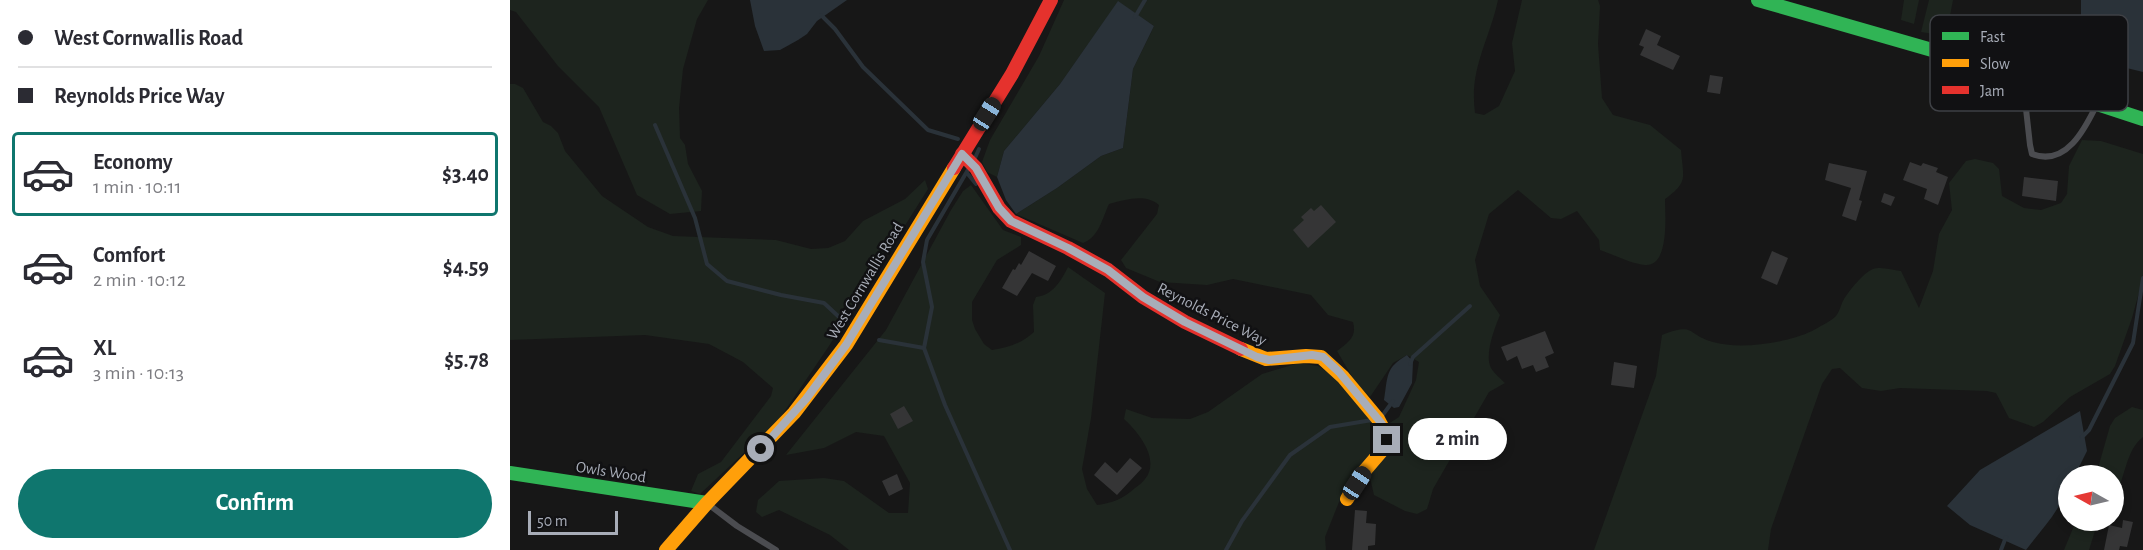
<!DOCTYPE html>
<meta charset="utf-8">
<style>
body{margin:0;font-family:"Alegreya Sans",sans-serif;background:#f2f2f3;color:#2b2b33;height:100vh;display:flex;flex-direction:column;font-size:22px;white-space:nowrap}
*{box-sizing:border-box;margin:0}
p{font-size:20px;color:#7c7c81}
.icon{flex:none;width:33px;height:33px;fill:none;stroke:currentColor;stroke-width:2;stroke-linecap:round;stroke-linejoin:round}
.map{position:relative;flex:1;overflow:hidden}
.sheet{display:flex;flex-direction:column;background:#fff;width:510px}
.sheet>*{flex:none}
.guide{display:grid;align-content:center;height:132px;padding:0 18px;background:#fff}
.needle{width:39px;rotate:278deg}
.controls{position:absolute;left:1548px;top:465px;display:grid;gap:12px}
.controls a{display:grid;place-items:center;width:66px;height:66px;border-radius:50%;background:#fff;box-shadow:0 3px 9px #0003;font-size:30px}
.scale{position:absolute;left:18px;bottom:15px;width:90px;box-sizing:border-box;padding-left:6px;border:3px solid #a8adb8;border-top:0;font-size:16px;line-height:21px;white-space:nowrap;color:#a8adb8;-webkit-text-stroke:4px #111113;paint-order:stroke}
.end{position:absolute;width:27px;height:27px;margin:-14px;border:8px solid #a8adb8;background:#111;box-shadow:0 0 0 3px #111}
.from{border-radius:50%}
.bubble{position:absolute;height:42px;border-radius:21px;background:#fff;box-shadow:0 3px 9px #0003;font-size:20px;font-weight:600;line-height:42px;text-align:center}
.car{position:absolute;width:18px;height:36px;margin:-18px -9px;border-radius:8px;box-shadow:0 0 4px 2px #0007;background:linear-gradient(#222 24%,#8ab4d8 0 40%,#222 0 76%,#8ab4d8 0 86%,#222 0)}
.guide b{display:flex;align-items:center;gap:21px;height:57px;font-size:22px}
.guide b+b{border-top:2px solid #e1e1e2}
.guide i{width:15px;height:15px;background:#2b2b33}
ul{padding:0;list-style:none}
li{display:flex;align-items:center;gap:18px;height:84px;margin:0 12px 9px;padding:0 6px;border:3px solid transparent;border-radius:6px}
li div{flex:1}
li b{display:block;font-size:22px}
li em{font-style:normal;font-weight:600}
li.selected{border-color:#0f766e}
li>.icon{width:54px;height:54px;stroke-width:1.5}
.primary-button{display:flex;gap:12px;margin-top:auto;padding:12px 18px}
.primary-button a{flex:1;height:69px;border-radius:36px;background:#0f766e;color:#fff;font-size:24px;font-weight:600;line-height:69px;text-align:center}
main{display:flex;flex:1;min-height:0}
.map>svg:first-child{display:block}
.green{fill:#1d241e}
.water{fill:#2a3239}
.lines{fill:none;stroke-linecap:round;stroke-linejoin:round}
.stream{stroke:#2a3239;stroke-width:4}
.building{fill:#353536}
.lane{stroke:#4b4c50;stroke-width:6}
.fast{stroke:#30b455;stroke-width:14}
.slow{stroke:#ff9f0a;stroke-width:14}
.jam{stroke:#e5322d;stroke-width:14}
.route{stroke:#a8adb8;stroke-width:8}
.labels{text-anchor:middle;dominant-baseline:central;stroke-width:5;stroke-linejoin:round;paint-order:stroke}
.street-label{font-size:16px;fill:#a8adb8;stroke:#111113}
.key{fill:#111113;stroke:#3e4045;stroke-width:1.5}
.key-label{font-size:16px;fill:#a8adb8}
</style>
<main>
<section class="sheet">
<div class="guide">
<b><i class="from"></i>West Cornwallis Road</b>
<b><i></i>Reynolds Price Way</b>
</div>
<ul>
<li class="selected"><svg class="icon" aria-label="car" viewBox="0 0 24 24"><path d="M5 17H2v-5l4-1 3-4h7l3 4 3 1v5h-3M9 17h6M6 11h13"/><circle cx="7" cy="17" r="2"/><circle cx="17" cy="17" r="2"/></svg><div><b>Economy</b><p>1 min · 10:11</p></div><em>$3.40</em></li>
<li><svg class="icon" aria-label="car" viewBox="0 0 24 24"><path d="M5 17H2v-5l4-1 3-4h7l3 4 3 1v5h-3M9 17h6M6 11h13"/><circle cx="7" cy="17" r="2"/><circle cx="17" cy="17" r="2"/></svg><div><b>Comfort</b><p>2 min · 10:12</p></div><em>$4.59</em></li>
<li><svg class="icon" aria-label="car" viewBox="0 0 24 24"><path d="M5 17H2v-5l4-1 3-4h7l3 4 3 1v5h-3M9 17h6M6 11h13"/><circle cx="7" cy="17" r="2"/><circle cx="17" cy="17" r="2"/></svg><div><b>XL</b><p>3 min · 10:13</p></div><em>$5.78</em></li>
</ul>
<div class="primary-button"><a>Confirm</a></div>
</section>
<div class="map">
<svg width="1633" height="550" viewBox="0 0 1633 550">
<rect width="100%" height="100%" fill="#171717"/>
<g class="green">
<polygon points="0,0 198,0 187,19 173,69 169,108 170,138 175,145 178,164 192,191 191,211 160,214 127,195 89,107 48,66 6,12 0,10"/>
<path d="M554 0H988C979 42 959 68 965 113L974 115 989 106 1005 71 1002 43 1012 0H1088L1090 6 1088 44 1092 98 1103 115 1140 125 1171 150C1173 177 1179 182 1155 199 1155 214 1160 267 1135 265 1122 264 1102 254 1090 250L1089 240 1067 211 1051 219 1041 218 1008 190 979 214 965 260 970 286 990 315C985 327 974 355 981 368 984 373 991 379 995 383L979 392 923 489 917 509 907 514 895 511 864 495 857 465 833 492 815 537 816 550H339L320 535 269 510 252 517 246 512 248 500 269 481 314 478 334 481 379 513H398L400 483 374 436 346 432 314 448 276 455 376 330 441 210 453 191 461 185 493 230 511 237V245L487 260 462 302V320L465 329 474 344 482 350C498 348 512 343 524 332L523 305 526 297C543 295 551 281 558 267L595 293 581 418 572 469 577 489 587 505C602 503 613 499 625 488 628 486 632 483 635 479 651 459 628 432 614 419L616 409 642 418 680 419 698 412 752 374 789 363 808 366 824 376 869 430 889 417 906 380 909 362 897 355 883 363 860 397 847 385 827 351C839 342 847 337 843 322L818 315 801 295 723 279 697 285 650 282 616 268 611 260 647 214 649 205C635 193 615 200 599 204 592 219 589 237 573 243L506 214 547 188 591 156 613 148 623 69 644 26 608 2 550 84 494 151 487 177 477 172 472 162 480 140 529 56Z"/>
<polygon points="1394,0 1409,0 1404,24 1391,20"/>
<polygon points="1419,0 1443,0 1436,36 1411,32"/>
<polygon points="0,84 5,84 13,88 33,122 41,126 48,133 55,151 92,196 138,227 163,236 266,240 301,249 318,248 335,241 353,221 395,199 415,180 418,189 319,346 268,421 190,494 181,491 188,474 211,462 261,396 263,388 233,362 199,344 135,335 0,340"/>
<path d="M1572 140 1591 141 1633 154V278L1622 318 1605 366 1600 374 1560 397 1533 422 1524 427 1499 418 1486 393 1477 391 1390 388 1371 391 1352 388 1330 368 1322 369 1312 384 1261 529 1258 550H1084L1146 376 1152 335C1186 322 1175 334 1203 342 1230 350 1277 343 1302 331 1309 327 1321 321 1326 316 1330 311 1331 304 1334 299 1340 290 1353 273 1363 269 1371 266 1382 270 1391 271L1409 308 1423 271 1429 234 1442 210 1439 183 1456 161 1465 159 1483 163 1489 169 1492 196 1514 208 1531 210 1551 203 1557 194 1559 166Z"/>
<path d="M1622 407 1633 410V437C1615 451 1616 478 1604 497V476L1586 475 1600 426 1605 418Z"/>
<polygon points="1566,521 1588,521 1579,550 1554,550"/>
</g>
<g class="water">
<polygon points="240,0 337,0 307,21 297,34 288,40 270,50 254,51 245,26"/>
<polygon points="1571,0 1633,0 1633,72 1584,60 1580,56 1571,31"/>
<polygon points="608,1 644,26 623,69 613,148 591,156 547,188 506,214 496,200 487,177 494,151 550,84"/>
<path d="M897 355 903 362 902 383 889 407 884 408 874 400C878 376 875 368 897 355Z"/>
<path d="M1570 411 1577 451 1565 475 1558 476C1558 504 1532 528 1516 550L1460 525 1437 506 1470 470Z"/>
</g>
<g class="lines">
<g class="stream">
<polyline points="311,15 325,29 353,67 418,130 448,139"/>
<polyline points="625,17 635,0"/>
<polyline points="145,125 185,218 197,264 217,281 271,295 314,303 328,316"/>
<polyline points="465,158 469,149"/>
<polyline points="459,168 417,240 413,262 422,307 414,348 435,405 500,550"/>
<polyline points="457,173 466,184"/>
<polyline points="369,340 414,348"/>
<polyline points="900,364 903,357 960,306"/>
<polyline points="872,416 883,401"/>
<polyline points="1572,437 1579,430 1623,343 1633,278"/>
<polyline points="716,550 732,521 780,455 820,427 862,420"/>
<polyline points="1491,550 1496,537"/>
</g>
</g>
<g class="building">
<polygon points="1136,29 1151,36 1147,45 1170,56 1163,70 1130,55 1134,47 1129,45"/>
<polygon points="1200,75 1213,77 1210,94 1197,92"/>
<polygon points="1400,162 1411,166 1413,163 1428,168 1426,172 1438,177 1428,205 1414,199 1417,189 1393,180"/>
<polygon points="1319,163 1357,171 1349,200 1352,201 1346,221 1332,216 1341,188 1315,180"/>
<polygon points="1514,177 1548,181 1546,201 1512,196"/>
<polygon points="1374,193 1385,197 1381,206 1371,202"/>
<polygon points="811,205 826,222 798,248 783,230 794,220 791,217 801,208 804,211"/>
<polygon points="519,251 546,266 538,281 522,273 507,296 492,288 503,269 505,270 509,263 511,265"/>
<polygon points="1262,251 1278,258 1267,285 1251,278"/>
<polygon points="1035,331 1044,353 1035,357 1039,367 1026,372 1023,365 1012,369 1007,356 997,361 991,347"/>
<polygon points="1104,362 1127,366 1124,388 1101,385"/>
<polygon points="394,406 403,421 388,429 380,414"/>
<polygon points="620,458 632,468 607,495 584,475 595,462 607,473"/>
<polygon points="387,474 393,489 379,496 372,481"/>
<polygon points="845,510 857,511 856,523 866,524 865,545 858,546 858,550 842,550"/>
<polygon points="1613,520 1623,522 1617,547 1610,546 1609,550 1594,550 1599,525 1612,528"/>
</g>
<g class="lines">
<g class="lane">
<path d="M1513 82 1520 145 1522 154C1556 167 1575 129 1587 104"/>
<polyline points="198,504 227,526 266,550"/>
</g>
<g class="fast">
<polyline points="1248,0 1422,50 1633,119"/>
<polyline points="0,473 197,503"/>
</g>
<g class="slow">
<polyline points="731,349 756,359 796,356 811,357 833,377 868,419 876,434 875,447 851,475 837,499"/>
<polyline points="156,550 197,503 284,413 336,345 444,168"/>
</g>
<g class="jam">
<polyline points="452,154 466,168 489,208 501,221 558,248 598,270 633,297 675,322 731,349"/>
<polyline points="444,168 502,74 541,0"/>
</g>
</g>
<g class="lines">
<polyline class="route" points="251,449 296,399 336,345 452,154 466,168 489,208 501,221 558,248 598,270 633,297 675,322 747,357 759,360 802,355 813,357 829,372 872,424 877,440"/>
</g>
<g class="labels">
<g class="street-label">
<text transform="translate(355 281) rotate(-59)">West Cornwallis Road</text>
<text transform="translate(702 314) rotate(27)">Reynolds Price Way</text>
<text transform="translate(101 472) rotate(9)">Owls Wood</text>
</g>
</g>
<rect x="1420" y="15" width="198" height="96" rx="9" class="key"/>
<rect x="1432" y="32" width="27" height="8" fill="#30b455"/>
<rect x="1432" y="59" width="27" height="8" fill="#ff9f0a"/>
<rect x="1432" y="86" width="27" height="8" fill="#e5322d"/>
<g class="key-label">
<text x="1470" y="42">Fast</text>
<text x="1470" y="69">Slow</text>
<text x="1470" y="96">Jam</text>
</g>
</svg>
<div class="controls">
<a><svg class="needle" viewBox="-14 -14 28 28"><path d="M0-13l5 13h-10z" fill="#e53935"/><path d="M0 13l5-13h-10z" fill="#7c7c81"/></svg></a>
</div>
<div class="scale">50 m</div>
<i class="end from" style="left:251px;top:449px"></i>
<i class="end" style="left:877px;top:440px"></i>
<div class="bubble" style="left:898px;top:418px;width:99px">2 min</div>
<i class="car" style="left:477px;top:114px;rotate:32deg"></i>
<i class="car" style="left:847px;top:483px;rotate:33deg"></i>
</div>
</main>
